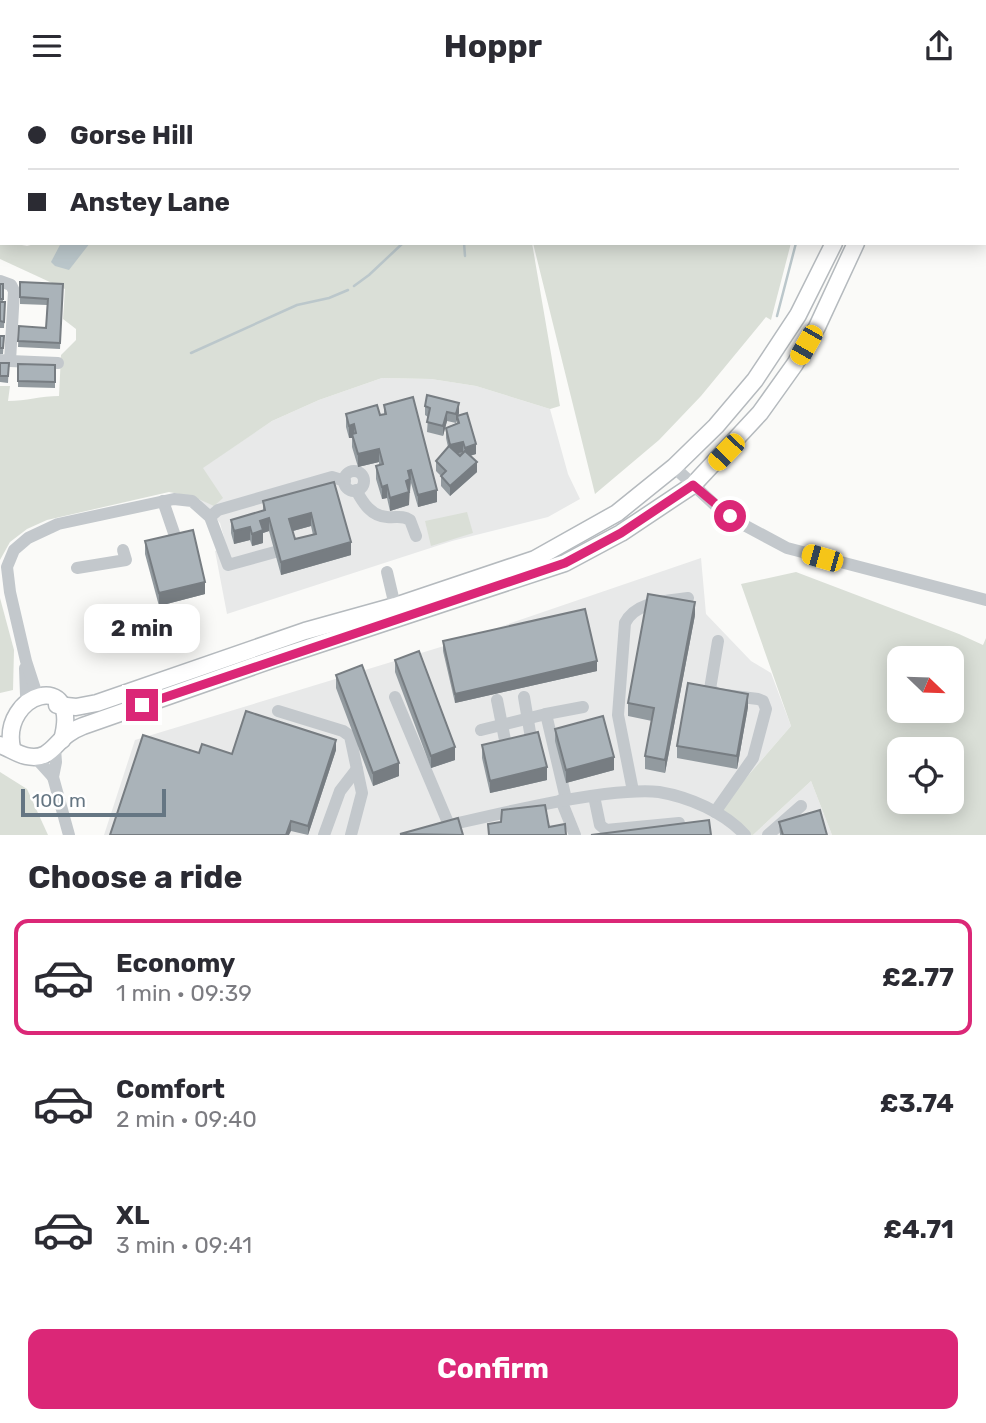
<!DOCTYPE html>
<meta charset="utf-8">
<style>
body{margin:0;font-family:Rubik,sans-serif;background:#f7f7f7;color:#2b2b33;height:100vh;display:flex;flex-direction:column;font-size:26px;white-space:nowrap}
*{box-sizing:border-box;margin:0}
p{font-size:23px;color:#7c7c81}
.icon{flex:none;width:38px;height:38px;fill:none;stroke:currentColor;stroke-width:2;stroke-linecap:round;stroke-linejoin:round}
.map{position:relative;height:744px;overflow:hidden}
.panel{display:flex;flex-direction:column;background:#fff;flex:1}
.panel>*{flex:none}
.guide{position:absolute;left:0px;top:0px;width:987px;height:154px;box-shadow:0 4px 18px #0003;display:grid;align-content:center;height:154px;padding:0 28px;background:#fff}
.needle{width:46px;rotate:113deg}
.tools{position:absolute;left:887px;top:555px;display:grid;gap:14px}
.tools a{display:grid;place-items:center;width:77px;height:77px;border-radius:14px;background:#fff;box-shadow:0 4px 18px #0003;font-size:35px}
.scale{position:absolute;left:21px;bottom:18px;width:145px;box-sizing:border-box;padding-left:7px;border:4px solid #657683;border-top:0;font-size:19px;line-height:24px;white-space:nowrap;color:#657683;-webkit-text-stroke:5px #fff;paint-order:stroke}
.end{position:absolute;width:32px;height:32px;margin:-16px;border:9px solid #db2777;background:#fff;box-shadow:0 0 0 4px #fff}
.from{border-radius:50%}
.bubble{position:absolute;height:49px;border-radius:14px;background:#fff;box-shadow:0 4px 18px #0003;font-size:23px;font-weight:700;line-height:49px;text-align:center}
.car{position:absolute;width:21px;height:42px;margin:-21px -10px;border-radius:9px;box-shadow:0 0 5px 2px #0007;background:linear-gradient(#f5c518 24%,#345 0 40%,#f5c518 0 76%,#345 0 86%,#f5c518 0)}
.guide b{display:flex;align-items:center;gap:24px;height:66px;font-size:26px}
.guide b+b{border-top:2px solid #e1e1e2}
.guide i{width:18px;height:18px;background:#2b2b33}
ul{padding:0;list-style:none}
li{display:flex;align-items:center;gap:21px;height:116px;margin:0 14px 10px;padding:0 14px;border:4px solid transparent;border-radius:14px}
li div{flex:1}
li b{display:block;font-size:26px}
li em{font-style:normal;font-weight:700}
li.selected{border-color:#db2777}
li>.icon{width:63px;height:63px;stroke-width:1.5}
h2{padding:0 28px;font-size:32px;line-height:84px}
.action{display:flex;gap:14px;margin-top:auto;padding:14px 28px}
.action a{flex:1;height:80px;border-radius:14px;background:#db2777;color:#fff;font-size:28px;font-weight:700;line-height:80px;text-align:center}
header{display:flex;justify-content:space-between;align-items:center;height:91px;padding:0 28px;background:#fff;font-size:32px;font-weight:700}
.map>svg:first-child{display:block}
.built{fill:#e8e9e9}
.green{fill:#dadfd7;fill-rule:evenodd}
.water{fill:#bbc7cb}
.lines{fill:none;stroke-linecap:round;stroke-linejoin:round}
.stream{stroke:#bbc7cb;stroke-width:2.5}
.major-casing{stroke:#b5babe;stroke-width:19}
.minor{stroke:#c3c8cc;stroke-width:12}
.major{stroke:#fff;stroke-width:16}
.wall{fill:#929a9f;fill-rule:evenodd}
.shaded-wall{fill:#777d82}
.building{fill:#aab3b9;stroke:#777d82;stroke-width:2;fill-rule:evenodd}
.route{stroke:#db2777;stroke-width:9}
</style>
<header><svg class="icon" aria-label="menu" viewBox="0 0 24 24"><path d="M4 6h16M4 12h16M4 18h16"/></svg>Hoppr<svg class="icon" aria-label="share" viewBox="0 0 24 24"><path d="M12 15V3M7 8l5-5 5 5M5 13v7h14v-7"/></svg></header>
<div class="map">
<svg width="986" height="744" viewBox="0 0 986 744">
<rect width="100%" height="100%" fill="#fafaf8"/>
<g class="built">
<polygon points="382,287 431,288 476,295 550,318 568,383 580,408 548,426 452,450 227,523 215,460 227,457 220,432 186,393 202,377 272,330 319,309"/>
<polygon points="701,467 706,523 751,570 771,582 791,635 719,718 749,744 104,744 135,649 444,555"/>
<polygon points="811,690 832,744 753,744"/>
</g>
<g class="green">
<polygon points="181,0 488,0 488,2 178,2"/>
<polygon points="497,0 881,0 497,2"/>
<path d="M0 150 27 155 38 152H532L560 315 550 318 476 295 431 288 382 287 319 309 272 330 203 377 223 407 214 415 194 406 169 401 47 429 27 438 10 451 0 469V295H10L8 310C26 310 41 305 59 305L61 264 76 249V238L63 228 65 198 0 168Z"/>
<polygon points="533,152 791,152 771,229 766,226 701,305 659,349 595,403"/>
<polygon points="467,421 473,442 431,455 425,430"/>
<path d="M796 481 959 543 983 554 986 547V744H832L811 690 753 744H749L719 718 791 635 741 493ZM900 567H952V620H900ZM900 658H952V710H900Z"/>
<polygon points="0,507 14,559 13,599 0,602"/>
<polygon points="0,681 27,698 48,744 0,744"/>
</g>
<polygon class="water" points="61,152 90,152 69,179 55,175 51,171"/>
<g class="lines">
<g class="stream">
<polyline points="985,90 986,90"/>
<polyline points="464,152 465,165"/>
<polyline points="354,195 369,184 403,152"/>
<polyline points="777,225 796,152"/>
<polyline points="191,262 297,214 329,207 348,199"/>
</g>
<g class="major-casing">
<g id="major">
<polyline points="902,2 904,0"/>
<polyline points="926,2 927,0"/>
<polyline points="57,614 76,616 97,612 305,540 395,515 535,468 617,422 674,376 716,335 755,289 798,224 834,152"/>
<path d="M0 654C9 657 17 663 26 665 49 670 53 654 68 643 72 640 78 637 83 635L274 568 565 472 621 442 693 394 760 322 795 273 817 236 856 152"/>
<path d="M12 657C0 602 82 577 62 649"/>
</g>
</g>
<g class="minor">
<polyline points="0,132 2,132"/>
<polyline points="0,190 11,194 14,200 10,270 0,269"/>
<polyline points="10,270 58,272"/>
<polyline points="674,376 717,416 744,434 787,457 986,509"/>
<circle cx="354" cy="390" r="10"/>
<path d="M356 399C363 412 371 425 387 426 397 427 402 424 410 429L416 445"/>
<polyline points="163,410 175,445"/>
<polyline points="210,426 218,419 332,386 345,390"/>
<polyline points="77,477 126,469 123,459"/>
<polyline points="387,481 395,515"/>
<polyline points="25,577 26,604"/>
<polyline points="37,604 26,570 10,501 7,476 14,459 28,447 58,433 174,408 192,410 210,426 228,474 275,461"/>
<polyline points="395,606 449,734"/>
<polyline points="524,606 531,647"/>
<polyline points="497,609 506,654"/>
<polyline points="278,620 343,640 350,645 362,702 351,744"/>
<polyline points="546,623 583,616"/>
<polyline points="481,639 546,623 566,708"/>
<polyline points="55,658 56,671 53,686 69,744"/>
<polyline points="35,666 53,686"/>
<path d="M633 700 618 624 625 532C636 510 666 510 688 507"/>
<polyline points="594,705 600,734 606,739 679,732"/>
<polyline points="561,709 575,744"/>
<polyline points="715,721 753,667 766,618 763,610 758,608 717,603 710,598 718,550"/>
<path d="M445 735C498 723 551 710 605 703 623 701 641 699 659 701 689 706 724 721 745 744"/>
<polyline points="324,744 340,700 357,678"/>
<polyline points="768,744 801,715"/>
</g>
<use href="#major" class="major"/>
</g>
<g class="wall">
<polygon points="20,191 63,193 60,258 18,256 19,235 46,237 47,214 20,213"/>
<polygon points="0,193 3,193 3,211 5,211 4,237 0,237"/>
<polygon points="0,245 4,245 3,263 0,263"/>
<polygon points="0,272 9,272 8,292 0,291"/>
<polygon points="18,273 55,274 55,297 18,296"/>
<polygon points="384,314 437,411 418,416 411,392 410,401 409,402 409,414 390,420 387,407 382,408 376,388 376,375 379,374 379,371 358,376 352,356 352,347 349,347 346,336 346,323 380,324 384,323"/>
<polygon points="425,315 459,322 458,325 476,363 470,365 477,381 450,405 441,395 441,385 436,380 436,370 448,356 446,347 446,337 457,332 457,327 456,332 447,330 443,345 427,341 428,326 425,324"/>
<path d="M334 391 351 464 281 484 269 440 263 442V452L252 455 250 449 234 453 231 442V429L263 420V410ZM311 435 313 444 295 448 293 440Z"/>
<polygon points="145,450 205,503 159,515 145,463"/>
<polygon points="695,524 665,682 645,678 645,665 652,630 628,625 628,612"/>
<polygon points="443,550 597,580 455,612 443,560"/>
<polygon points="395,569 455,669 431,677 395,581"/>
<polygon points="336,584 399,685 373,695 336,597"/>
<polygon points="748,616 737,678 677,667 677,655"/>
<polygon points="555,638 614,679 566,692 555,650"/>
<polygon points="482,654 547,689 490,702 482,667"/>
<polygon points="336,659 308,744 291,740 199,662 232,663"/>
<polygon points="779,731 827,744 780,744"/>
</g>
<g class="shaded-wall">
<polygon points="459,312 459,322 456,332 456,323"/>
<polygon points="447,321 447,330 443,345 443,335"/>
<polygon points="354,333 354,346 352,343 352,347 349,347 349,335"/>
<polygon points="463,351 463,361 450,364 450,354"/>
<polygon points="476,353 476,363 465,366 465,357"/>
<polygon points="379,358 379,371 358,376 358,363"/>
<polygon points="477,371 477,381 450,405 450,395"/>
<polygon points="411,379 409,414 390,420 390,407 406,390 408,380"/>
<polygon points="387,394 387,407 382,408 382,396"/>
<polygon points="437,399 437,411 418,416 418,404"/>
<polygon points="311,422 311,435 289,441 289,428"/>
<polygon points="269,427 269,440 263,442 263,452 252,455 252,443 260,430"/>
<polygon points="250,436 250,449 234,453 234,440"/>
<polygon points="351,451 351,464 281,484 281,471"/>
<polygon points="205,491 205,503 159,515 159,502"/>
<polygon points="695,511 695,524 665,682 665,669"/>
<polygon points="597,570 597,580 455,612 455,603"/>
<polygon points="748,603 748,616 737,678 737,665"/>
<polygon points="336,649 336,659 308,744 308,735"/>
<polygon points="455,656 455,669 431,677 431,665"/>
<polygon points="614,666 614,679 566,692 566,679"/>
<polygon points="399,672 399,685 373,695 373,682"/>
<polygon points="547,676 547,689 490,702 490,690"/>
<polygon points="291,730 291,740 289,744 286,744"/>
</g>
<g class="building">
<rect x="0" y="97" width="2" height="12"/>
<polygon points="20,191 63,193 60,252 18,250 19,235 46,237 48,208 20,206"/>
<rect x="0" y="193" width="3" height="15"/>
<polygon points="0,211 5,211 4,231 0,230"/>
<polygon points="0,245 4,245 3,257 0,257"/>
<polygon points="0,272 9,272 8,285 0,285"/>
<polygon points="18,273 55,274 55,291 18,290"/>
<polygon points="427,304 459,312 456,323 447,321 443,335 427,331 430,317 425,315"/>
<polygon points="413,306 437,399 418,404 411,379 408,380 410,388 406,390 409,401 390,407 387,394 382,396 376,375 383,373 379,358 358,363 352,343 356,342 354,333 349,335 346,323 377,314 380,324 386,323 384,314"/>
<polygon points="467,322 476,353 465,357 463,351 450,354 446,337 459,332 457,325"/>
<polygon points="449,355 460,365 465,360 477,371 450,395 441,385 446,380 436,370"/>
<path d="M334 391 351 451 281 471 269 427 260 430 263 439 252 443 250 436 234 440 231 429 265 419 263 410ZM311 422 316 443 295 448 289 428Z"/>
<polygon points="193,439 205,491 159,502 145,450"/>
<polygon points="648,503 695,511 665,669 645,665 654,617 628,612"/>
<polygon points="585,518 597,570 455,603 443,550"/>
<polygon points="419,560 455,656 431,665 395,569"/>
<polygon points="362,574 399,672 373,682 336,584"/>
<polygon points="688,592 748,603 737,665 677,655"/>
<polygon points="246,620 336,649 308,735 291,730 286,744 110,744 143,644 199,662 202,653 232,663"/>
<polygon points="603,625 614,666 566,679 555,638"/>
<polygon points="538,641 547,676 490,690 482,654"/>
<polygon points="545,714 549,736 565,733 566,744 489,744 488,733 501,731 502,719"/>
<polygon points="820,719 827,744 783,744 779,731"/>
<polygon points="458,727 463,744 400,743"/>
<polygon points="709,729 711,744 591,744"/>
</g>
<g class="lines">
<polyline class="route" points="142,614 565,472 621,442 693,394 730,425"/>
</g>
</svg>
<div class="tools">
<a><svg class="needle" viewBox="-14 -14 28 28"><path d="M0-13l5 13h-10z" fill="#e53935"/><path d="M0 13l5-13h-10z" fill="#7c7c81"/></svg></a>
<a><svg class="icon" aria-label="locate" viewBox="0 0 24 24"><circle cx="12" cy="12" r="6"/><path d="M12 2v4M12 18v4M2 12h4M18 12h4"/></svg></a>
</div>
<div class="scale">100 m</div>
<i class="end from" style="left:730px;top:425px"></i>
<i class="end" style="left:142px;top:614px"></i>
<div class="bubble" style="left:84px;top:513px;width:116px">2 min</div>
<i class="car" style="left:806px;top:254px;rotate:210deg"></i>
<i class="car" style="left:726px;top:361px;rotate:224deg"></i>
<i class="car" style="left:822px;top:467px;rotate:286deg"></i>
<div class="guide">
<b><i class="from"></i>Gorse Hill</b>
<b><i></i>Anstey Lane</b>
</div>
</div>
<section class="panel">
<h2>Choose a ride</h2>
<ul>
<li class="selected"><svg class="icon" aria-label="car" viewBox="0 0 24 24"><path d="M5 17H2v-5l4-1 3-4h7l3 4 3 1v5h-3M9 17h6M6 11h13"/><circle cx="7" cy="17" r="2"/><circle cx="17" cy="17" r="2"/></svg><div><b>Economy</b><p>1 min · 09:39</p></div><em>£2.77</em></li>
<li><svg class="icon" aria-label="car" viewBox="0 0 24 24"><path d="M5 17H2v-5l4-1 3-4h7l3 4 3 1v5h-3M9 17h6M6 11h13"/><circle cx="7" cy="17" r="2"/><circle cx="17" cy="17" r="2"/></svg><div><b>Comfort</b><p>2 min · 09:40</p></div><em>£3.74</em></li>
<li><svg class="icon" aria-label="car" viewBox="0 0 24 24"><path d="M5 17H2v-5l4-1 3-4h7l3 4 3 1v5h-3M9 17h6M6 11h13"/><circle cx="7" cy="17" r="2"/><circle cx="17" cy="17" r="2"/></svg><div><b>XL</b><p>3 min · 09:41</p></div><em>£4.71</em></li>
</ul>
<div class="action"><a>Confirm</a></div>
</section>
